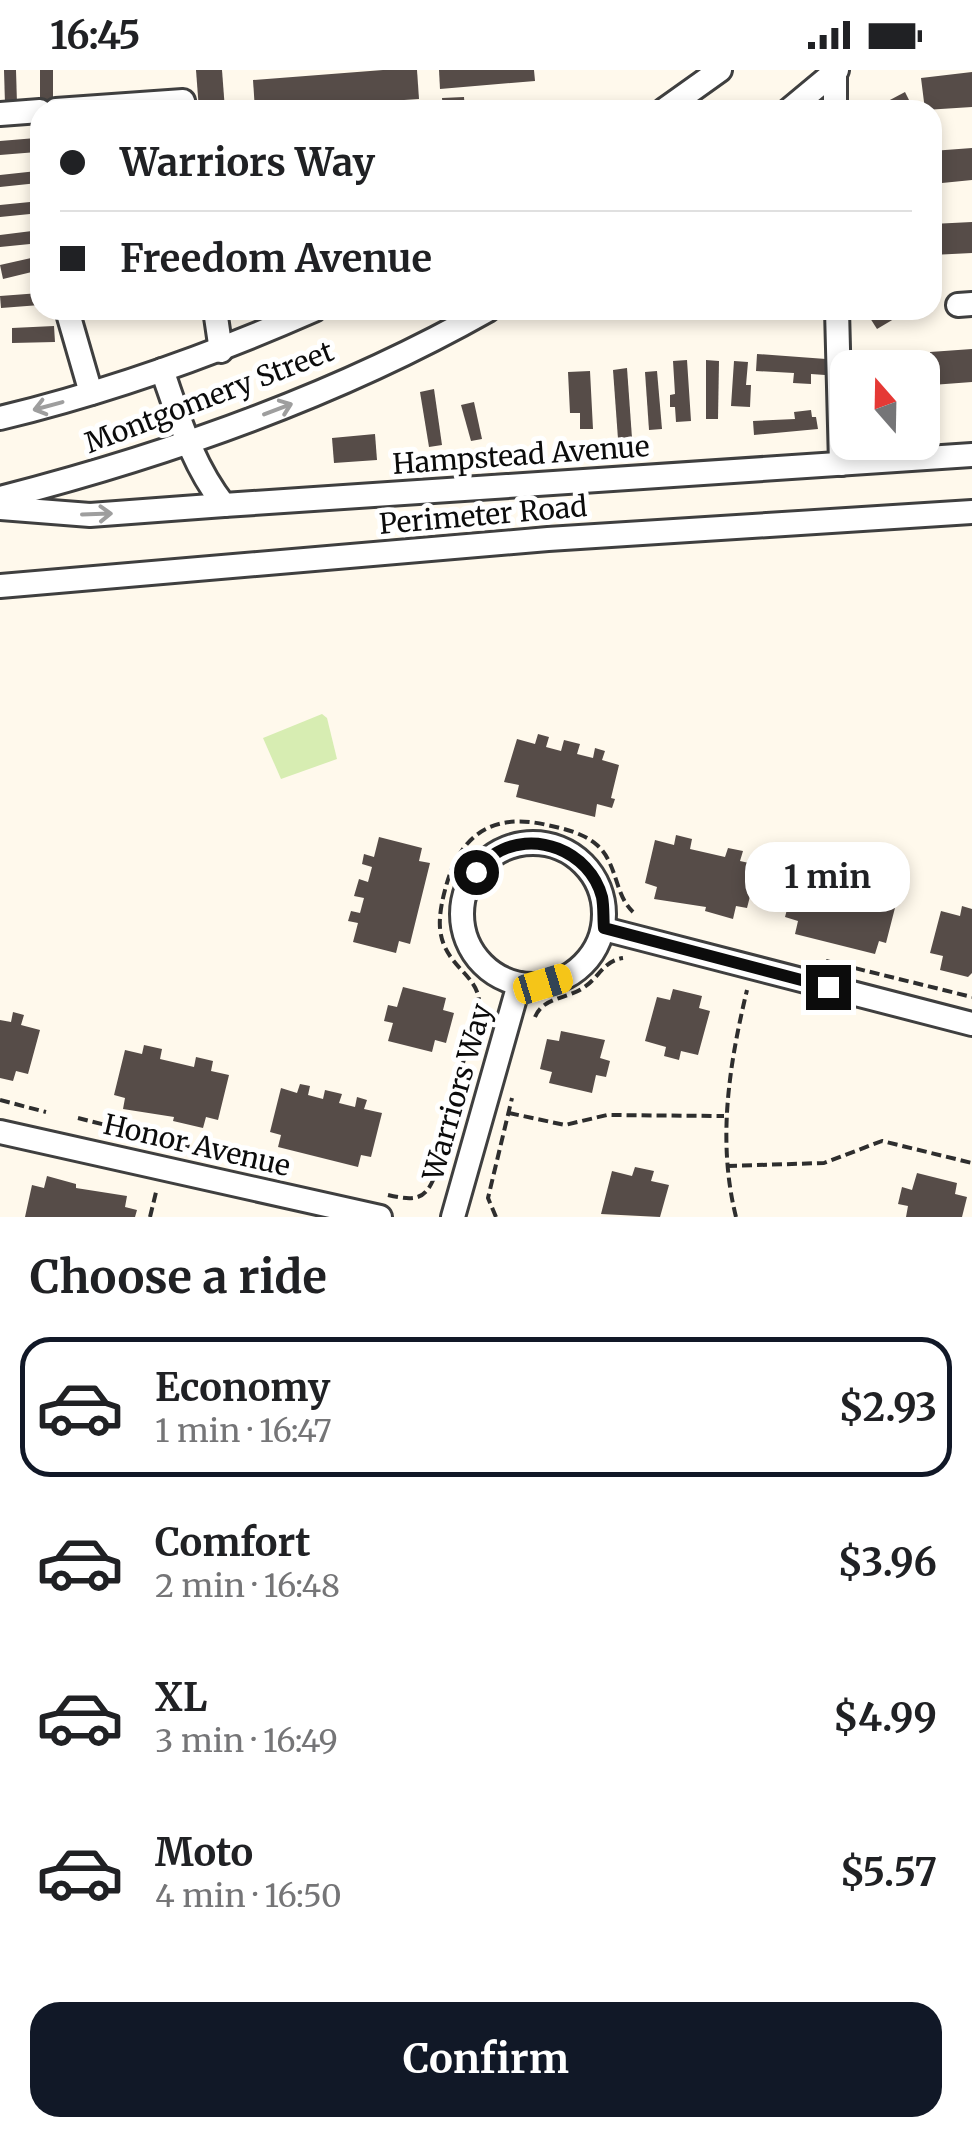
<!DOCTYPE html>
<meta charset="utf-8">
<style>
body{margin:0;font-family:Merriweather,serif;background:#f6f6f6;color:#202124;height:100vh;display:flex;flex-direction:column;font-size:38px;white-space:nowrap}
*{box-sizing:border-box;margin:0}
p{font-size:32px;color:#757577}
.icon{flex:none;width:55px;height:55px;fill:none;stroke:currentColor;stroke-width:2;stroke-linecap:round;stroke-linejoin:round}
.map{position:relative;height:1147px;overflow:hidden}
.drawer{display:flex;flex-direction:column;background:#fff;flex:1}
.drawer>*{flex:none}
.banner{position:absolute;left:30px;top:30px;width:912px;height:220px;border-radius:30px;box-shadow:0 5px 15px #0003;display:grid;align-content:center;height:220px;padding:0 30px;background:#fff}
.needle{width:65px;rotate:340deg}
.controls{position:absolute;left:830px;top:280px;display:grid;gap:20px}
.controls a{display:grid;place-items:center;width:110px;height:110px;border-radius:20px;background:#fff;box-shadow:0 5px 15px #0003;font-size:50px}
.end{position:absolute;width:45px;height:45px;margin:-22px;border:12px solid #0c0c0c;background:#fff;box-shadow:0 0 0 5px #fff}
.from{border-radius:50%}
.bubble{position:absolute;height:70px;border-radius:30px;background:#fff;box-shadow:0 5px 15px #0003;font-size:32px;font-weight:700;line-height:70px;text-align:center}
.car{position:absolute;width:30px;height:60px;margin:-30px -15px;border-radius:12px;box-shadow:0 0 8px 2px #0007;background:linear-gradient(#f5c518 24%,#345 0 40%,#f5c518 0 76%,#345 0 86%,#f5c518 0)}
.banner b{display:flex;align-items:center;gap:35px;height:95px;font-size:38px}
.banner b+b{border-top:2px solid #e0e0e0}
.banner i{width:25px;height:25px;background:#202124}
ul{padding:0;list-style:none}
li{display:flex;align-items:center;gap:30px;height:140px;margin:0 20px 15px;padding:0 10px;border:5px solid transparent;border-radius:30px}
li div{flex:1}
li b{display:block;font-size:38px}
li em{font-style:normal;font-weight:700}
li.selected{border-color:#111827}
li>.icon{width:90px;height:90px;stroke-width:1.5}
h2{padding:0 30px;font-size:45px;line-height:120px}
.cta{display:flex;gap:20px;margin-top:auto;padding:20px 30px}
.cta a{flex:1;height:115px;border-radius:30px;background:#111827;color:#fff;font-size:40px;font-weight:700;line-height:115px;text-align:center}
.status{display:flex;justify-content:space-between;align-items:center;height:70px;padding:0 50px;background:#fff;direction:ltr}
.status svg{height:28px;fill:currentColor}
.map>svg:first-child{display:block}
.green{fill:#d7edb2}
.building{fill:#564c48}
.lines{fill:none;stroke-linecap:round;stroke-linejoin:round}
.minor-casing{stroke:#3f3f3f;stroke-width:28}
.path{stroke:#2e2e2e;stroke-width:4;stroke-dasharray:10 5;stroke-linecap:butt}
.minor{stroke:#fff;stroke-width:22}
.oneway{stroke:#9e9e9e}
.route{stroke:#0c0c0c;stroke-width:12}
.labels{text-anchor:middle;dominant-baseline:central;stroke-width:10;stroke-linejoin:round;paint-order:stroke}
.street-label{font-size:28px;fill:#0c0c0c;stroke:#fff}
</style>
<div class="status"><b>16:45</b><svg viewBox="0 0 49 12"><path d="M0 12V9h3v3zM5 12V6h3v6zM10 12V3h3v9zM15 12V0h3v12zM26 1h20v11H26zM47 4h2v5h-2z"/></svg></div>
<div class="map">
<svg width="972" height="1147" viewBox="0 0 972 1147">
<rect width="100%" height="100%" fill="#fff9ec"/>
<polygon class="green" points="322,644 327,648 337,689 281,709 263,668"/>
<g class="building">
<polygon points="4,0 16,0 17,34 5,34"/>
<rect x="40" y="0" width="13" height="35"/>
<polygon points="196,0 222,0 225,40 199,40"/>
<polygon points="383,0 417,0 419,29 255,40 253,10"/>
<polygon points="439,0 534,0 535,11 440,19"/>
<polygon points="972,2 972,37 925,40 921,8"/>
<polygon points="905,22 911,34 900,40 871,40"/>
<polygon points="464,27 465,40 443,40 442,28"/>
<polygon points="36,68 37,82 0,85 0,71"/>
<polygon points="972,78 972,110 932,114 932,81"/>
<polygon points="37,101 38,113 0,117 0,105"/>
<polygon points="40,131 40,143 0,147 0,135"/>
<polygon points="972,152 972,183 932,185 932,154"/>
<polygon points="40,160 40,173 0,177 0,165"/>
<polygon points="40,186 40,200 3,209 0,195"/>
<polygon points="40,223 40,235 1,238 0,226"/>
<polygon points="884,240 909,240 877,259 870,248"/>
<polygon points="54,256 55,272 12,273 12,258"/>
<polygon points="972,279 972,312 932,315 930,282"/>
<polygon points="757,284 826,289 825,305 811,304 811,314 793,313 794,303 756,301"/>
<polygon points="687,290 691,351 676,352 675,337 670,337 670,325 675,324 673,291"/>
<polygon points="706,290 719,291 718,349 706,349"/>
<polygon points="734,291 748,292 746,315 751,315 750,337 731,336"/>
<polygon points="627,298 632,368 618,369 613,300"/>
<polygon points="590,301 593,359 580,359 580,343 570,343 568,302"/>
<polygon points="657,301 662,359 649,360 645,302"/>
<polygon points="434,319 442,375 429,377 420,322"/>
<polygon points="474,332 482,369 471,371 461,335"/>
<polygon points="811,340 812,347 816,347 818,359 754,365 753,351 795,349 794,342"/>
<polygon points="375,364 377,390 334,393 332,368"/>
<polygon points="538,664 549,667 546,677 561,681 564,670 580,674 577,684 593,688 595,678 605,681 602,690 619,695 611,728 615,729 612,738 597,734 595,747 516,727 519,715 504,712 517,669 535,674"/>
<polygon points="676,765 692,769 690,779 725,787 728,778 743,781 740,791 758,795 747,838 736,836 733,849 705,841 706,837 654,829 657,817 645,813 655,770 674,775"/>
<polygon points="379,767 422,778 419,791 430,793 410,874 399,871 396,883 353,872 358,853 348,851 351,841 360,843 364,828 354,826 359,809 368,812 372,797 362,794 364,784 374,787"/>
<polygon points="816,800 826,802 824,812 839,816 842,806 857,810 855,820 871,824 874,814 884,816 881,826 897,830 886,873 879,871 875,884 795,864 798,851 785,847 796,805 814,809"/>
<polygon points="962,836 972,839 972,903 968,907 940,900 943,886 930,883 941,841 960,846"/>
<polygon points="403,917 446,928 443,940 454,943 446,973 435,970 432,982 388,971 393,953 384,951 388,935 397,937"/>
<polygon points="673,919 702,926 699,938 710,941 698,985 681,981 679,990 664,986 666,977 645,971 657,927 670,930"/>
<polygon points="13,942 24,945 21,955 40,960 28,1004 16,1001 13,1011 0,1008 0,950 11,952"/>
<polygon points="561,961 605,970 600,988 610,991 606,1007 596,1005 592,1023 549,1013 552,1002 540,999 547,969 559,971"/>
<polygon points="144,975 162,979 160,989 194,997 196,987 213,991 211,1001 229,1005 218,1050 206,1047 203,1058 173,1051 174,1047 123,1039 125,1028 114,1025 125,980 142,984"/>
<polygon points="300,1014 310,1016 308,1025 323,1029 325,1020 342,1024 339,1033 355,1037 357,1027 367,1030 364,1039 382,1043 371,1087 361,1085 358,1097 278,1077 281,1065 270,1062 281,1018 297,1023"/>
<polygon points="635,1097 654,1101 651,1111 669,1115 660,1147 601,1144 612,1101 632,1106"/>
<polygon points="917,1103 957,1113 955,1124 967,1127 962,1147 906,1147 908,1136 898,1134 902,1117 912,1120"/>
<polygon points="47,1106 76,1114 76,1118 127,1126 125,1137 137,1140 135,1147 25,1147 32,1115 44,1118"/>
</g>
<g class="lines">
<g class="minor-casing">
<g id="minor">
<polyline points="835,2 835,40"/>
<polyline points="56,40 183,31 185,40"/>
<polyline points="664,40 720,0"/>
<polyline points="789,40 837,0"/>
<polyline points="0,44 40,41"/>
<polyline points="958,235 972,234"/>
<polyline points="67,240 91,323"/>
<polyline points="215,240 221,281"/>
<polyline points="837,240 841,394"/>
<path d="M162 300C179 348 192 394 224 435L972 385"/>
<path d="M0 348C108 322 212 285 314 240"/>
<path d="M0 428C168 385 336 326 488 240"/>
<polyline points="0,438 90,445 224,435"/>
<polyline points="0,516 548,469 972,442"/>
<circle cx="533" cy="844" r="71"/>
<polyline points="604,859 972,954"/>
<polyline points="0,1062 380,1147"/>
<polyline points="453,1147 519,914"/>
</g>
</g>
<g class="path">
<polyline points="826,891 972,927"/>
<path d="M535 947C543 927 567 929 583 918 599 908 603 891 623 888"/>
<polyline points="0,1030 46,1042"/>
<polyline points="509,1043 565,1055 607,1045 724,1046"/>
<polyline points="78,1048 286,1101"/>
<path d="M444 1068 479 930C476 903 443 895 440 858 439 846 442 831 445 820 459 765 492 742 547 755 565 759 583 763 597 775 618 794 614 824 633 842"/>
<polyline points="727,1096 824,1093 882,1071 972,1093"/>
<path d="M388 1125C422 1133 427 1127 439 1096"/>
<polyline points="150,1147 157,1118"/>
<polyline points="496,1147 488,1128 512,1028"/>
<path d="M736 1147C717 1071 729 995 747 920"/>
</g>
<use href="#minor" class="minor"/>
</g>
<defs><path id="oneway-shaft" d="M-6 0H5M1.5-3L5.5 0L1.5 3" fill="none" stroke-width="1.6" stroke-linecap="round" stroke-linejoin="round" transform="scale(2.5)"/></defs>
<g class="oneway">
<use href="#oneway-shaft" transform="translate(48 336) rotate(165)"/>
<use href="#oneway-shaft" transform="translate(278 339) rotate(-21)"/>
<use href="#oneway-shaft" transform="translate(97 444) rotate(-2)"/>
</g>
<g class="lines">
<path class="route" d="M476 802C481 797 487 789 493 785 533 758 590 781 602 827 604 837 603 848 604 858L828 917"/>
</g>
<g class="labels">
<g class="street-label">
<text transform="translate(209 327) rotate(-21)">Montgomery Street</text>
<text transform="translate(521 385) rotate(-4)">Hampstead Avenue</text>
<text transform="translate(483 445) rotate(-5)">Perimeter Road</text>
<text transform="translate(457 1022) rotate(-74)">Warriors Way</text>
<text transform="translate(197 1075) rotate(13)">Honor Avenue</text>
</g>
</g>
</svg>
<div class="controls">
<a><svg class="needle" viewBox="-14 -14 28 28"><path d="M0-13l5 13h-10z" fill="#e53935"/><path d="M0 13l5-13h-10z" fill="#757577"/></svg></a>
</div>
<i class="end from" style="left:476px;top:802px"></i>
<i class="end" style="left:828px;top:917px"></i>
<div class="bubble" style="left:745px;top:772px;width:165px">1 min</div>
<i class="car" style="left:543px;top:914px;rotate:73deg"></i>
<div class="banner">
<b><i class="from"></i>Warriors Way</b>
<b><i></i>Freedom Avenue</b>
</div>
</div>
<section class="drawer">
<h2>Choose a ride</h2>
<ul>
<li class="selected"><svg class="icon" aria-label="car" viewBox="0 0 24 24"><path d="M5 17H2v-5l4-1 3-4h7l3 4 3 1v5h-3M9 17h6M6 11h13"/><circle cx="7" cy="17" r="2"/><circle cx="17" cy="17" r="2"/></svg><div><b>Economy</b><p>1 min · 16:47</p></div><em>$2.93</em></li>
<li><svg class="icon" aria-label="car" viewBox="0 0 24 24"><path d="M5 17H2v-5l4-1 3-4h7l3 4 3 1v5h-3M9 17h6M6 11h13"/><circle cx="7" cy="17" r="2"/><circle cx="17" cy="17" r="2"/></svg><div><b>Comfort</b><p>2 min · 16:48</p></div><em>$3.96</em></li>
<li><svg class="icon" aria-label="car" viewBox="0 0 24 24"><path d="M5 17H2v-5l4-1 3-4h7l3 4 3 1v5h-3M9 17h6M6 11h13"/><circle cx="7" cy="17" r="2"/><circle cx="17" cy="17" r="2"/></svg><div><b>XL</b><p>3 min · 16:49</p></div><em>$4.99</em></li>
<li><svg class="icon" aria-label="car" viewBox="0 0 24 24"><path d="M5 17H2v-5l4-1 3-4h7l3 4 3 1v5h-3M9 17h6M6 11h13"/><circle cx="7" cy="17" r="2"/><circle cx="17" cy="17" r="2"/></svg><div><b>Moto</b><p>4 min · 16:50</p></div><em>$5.57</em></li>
</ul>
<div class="cta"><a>Confirm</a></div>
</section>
